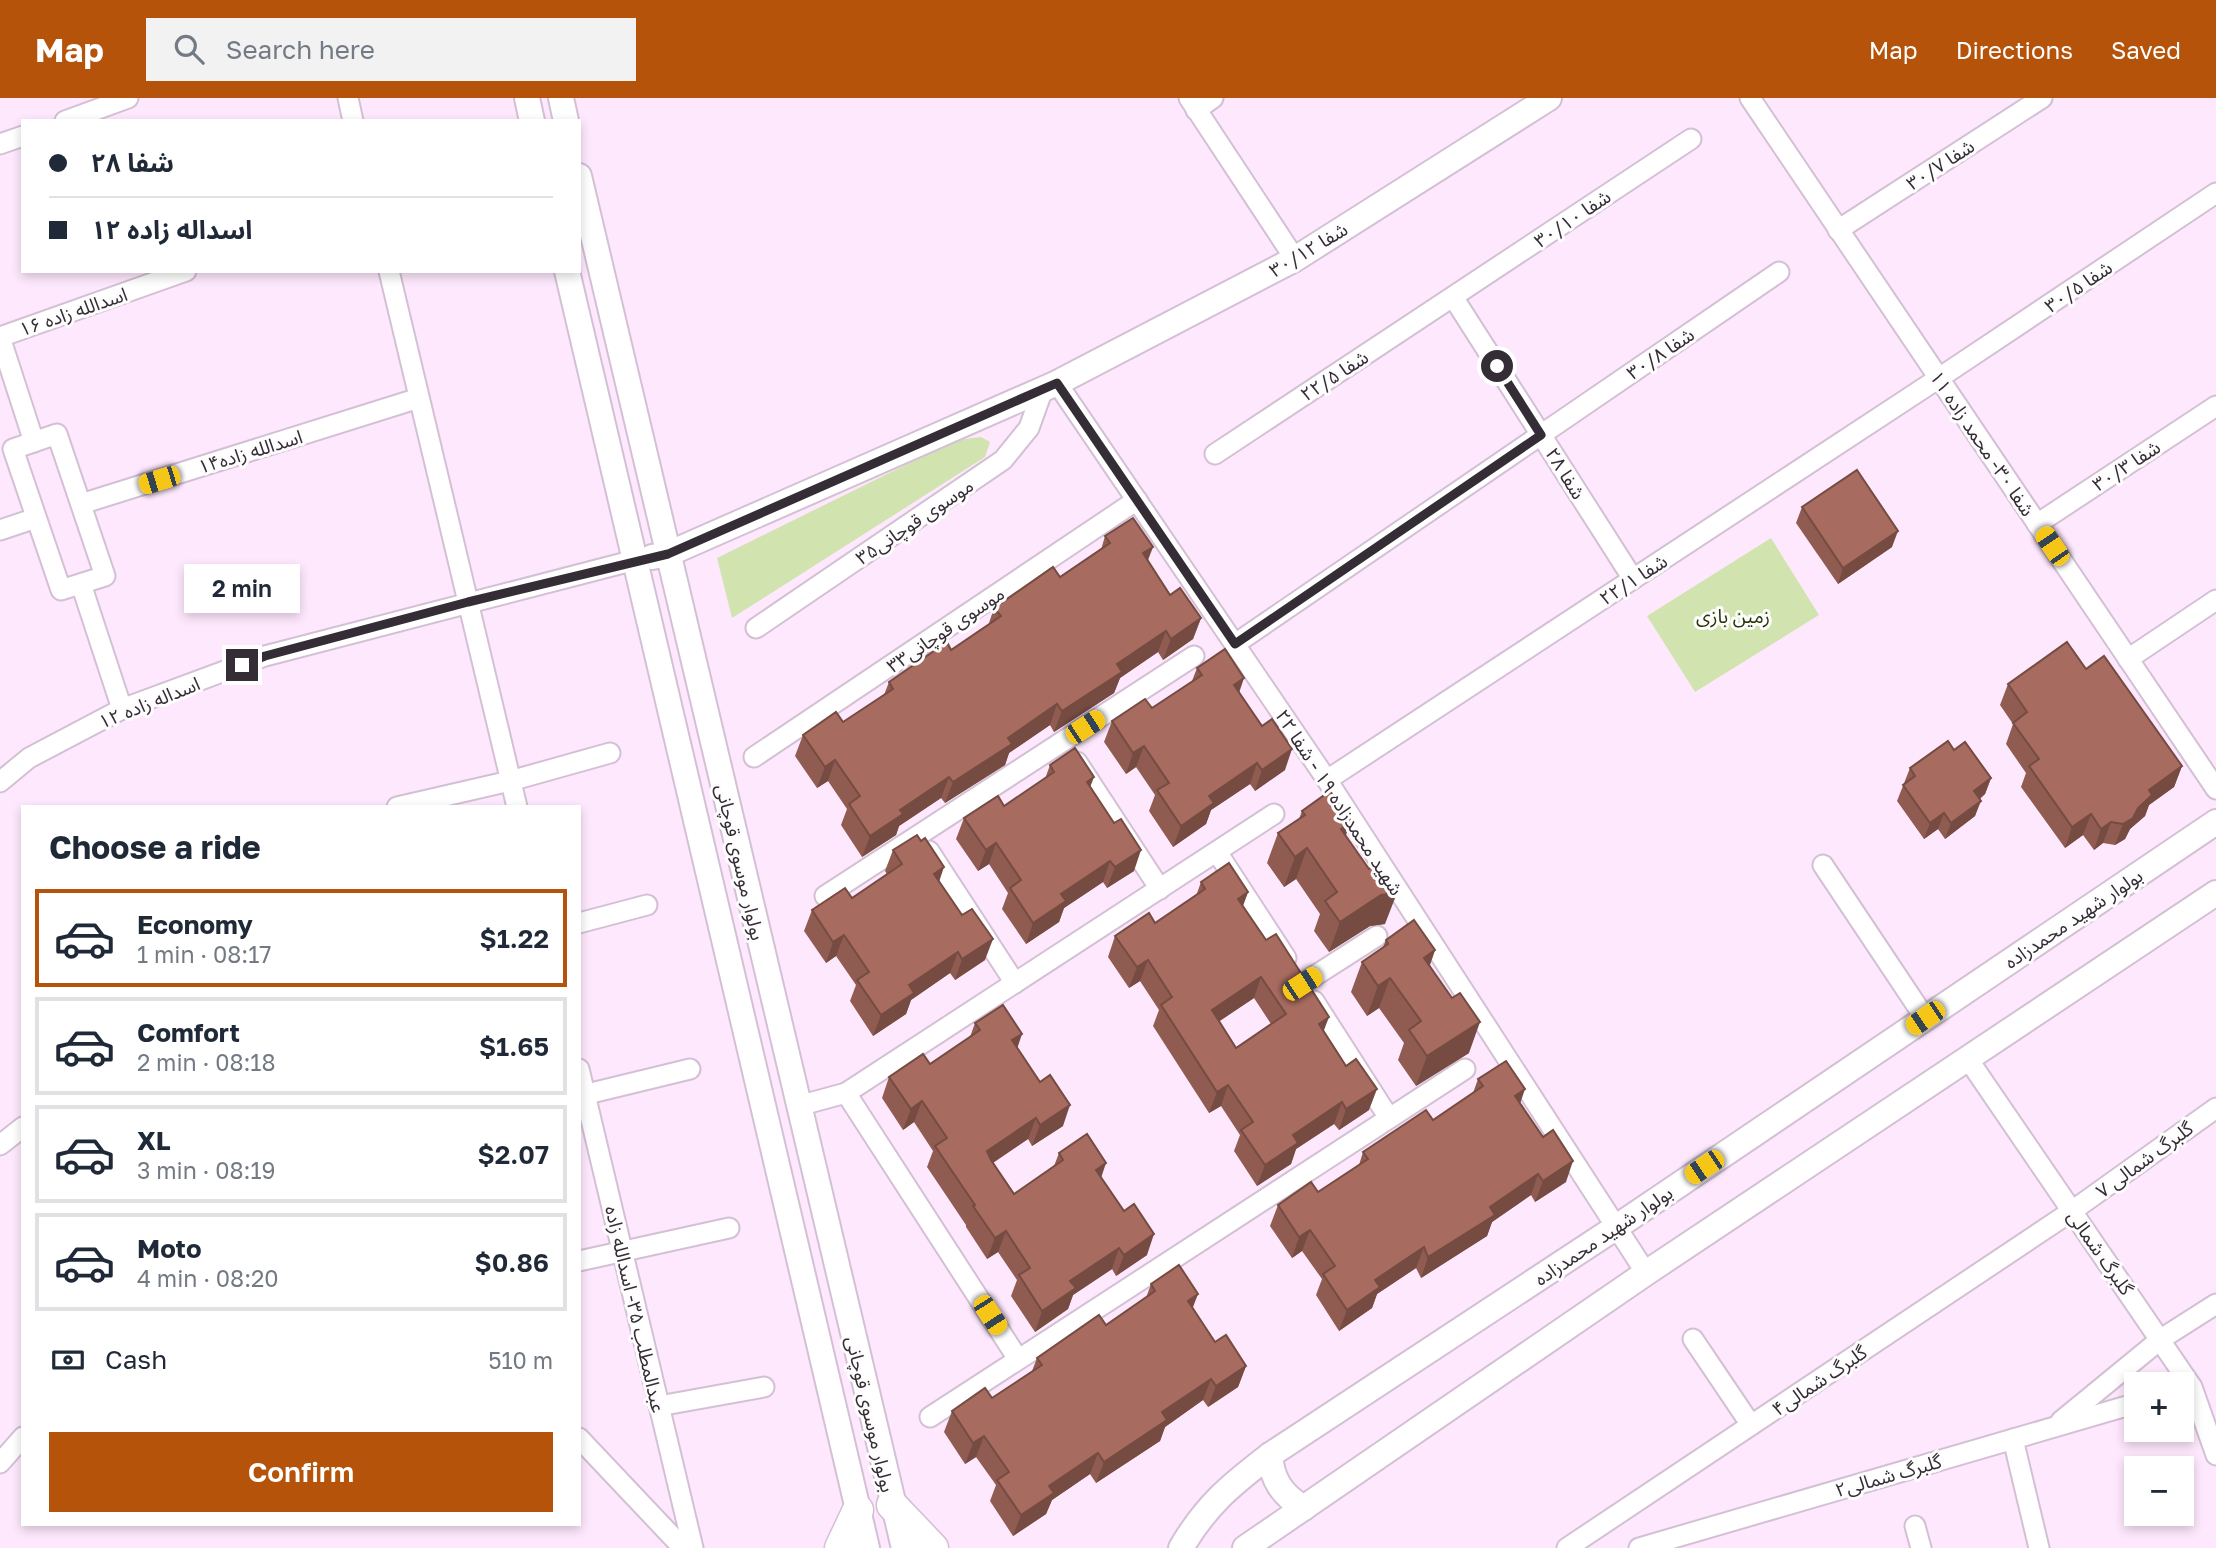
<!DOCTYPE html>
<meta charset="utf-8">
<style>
body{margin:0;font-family:"Golos Text","Noto Sans Arabic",sans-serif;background:#f2f2f3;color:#1f2937;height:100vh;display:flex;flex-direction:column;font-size:26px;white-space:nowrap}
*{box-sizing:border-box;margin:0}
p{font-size:23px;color:#747a83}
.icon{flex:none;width:38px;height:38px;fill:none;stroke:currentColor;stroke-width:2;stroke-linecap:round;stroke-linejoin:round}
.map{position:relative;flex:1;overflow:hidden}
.side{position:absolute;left:21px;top:707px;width:560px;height:721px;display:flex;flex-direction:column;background:#fff;border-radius:0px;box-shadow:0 4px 10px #0003}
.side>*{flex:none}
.top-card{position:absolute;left:21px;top:21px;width:560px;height:154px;border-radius:0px;box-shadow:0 4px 10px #0003;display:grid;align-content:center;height:154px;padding:0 28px;background:#fff}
.fabs{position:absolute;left:2124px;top:1274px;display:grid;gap:14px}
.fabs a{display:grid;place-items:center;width:70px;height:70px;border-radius:0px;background:#fff;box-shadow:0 4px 10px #0003;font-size:35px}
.end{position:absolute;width:32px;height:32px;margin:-16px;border:9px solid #352d35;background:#fff;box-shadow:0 0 0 4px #fff}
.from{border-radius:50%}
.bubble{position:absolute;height:49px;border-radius:0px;background:#fff;box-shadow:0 4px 10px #0003;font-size:23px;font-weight:600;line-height:49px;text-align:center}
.car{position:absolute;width:21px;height:42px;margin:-21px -10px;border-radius:9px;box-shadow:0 0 5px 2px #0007;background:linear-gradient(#f5c518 24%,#345 0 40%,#f5c518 0 76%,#345 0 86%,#f5c518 0)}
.top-card b{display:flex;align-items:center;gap:24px;height:66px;font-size:26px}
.top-card b+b{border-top:2px solid #e0e1e3}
.top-card i{width:18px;height:18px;background:#1f2937}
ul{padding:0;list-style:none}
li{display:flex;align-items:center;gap:21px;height:98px;margin:0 14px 10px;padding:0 14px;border:4px solid #e0e1e3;border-radius:0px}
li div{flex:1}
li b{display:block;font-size:26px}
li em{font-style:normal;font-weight:600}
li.active{border-color:#b45309}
li>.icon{width:63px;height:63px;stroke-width:1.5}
h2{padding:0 28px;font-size:32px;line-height:84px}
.pay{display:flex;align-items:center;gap:18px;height:77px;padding:0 28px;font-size:26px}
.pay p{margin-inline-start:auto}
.cta{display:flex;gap:14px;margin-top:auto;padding:14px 28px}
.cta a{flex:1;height:80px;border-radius:0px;background:#b45309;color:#fff;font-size:28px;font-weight:600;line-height:80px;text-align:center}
header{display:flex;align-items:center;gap:42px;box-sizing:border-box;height:98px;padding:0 35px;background:#b45309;color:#fff}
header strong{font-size:33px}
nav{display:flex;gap:38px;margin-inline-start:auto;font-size:24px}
.search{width:490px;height:63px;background:#f2f2f3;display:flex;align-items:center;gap:18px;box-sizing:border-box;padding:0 24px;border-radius:0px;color:#747a83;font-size:26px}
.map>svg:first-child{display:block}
.green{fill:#d1e4b0}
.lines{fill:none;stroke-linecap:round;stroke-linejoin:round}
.minor-casing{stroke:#d4c0d4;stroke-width:23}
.tertiary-casing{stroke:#d4c0d4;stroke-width:28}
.primary-casing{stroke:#d4c0d4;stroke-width:33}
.minor{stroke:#fff;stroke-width:19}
.tertiary{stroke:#fff;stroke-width:24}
.primary{stroke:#fff;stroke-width:30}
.wall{fill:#905c52;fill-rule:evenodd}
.shaded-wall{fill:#754b42}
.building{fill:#a76b5f;stroke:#754b42;stroke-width:2;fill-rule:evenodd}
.route{stroke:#352d35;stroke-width:9}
.labels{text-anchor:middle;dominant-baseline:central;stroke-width:6;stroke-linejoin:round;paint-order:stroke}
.street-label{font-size:19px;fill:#352d35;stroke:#fdfdfd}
.park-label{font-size:19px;fill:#273308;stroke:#fdfdfd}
</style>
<header>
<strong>Map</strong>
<div class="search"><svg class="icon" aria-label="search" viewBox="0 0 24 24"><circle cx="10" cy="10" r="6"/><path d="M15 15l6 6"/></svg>Search here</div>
<nav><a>Map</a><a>Directions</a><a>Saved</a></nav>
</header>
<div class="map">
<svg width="2216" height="1450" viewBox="0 0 2216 1450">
<rect width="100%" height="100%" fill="#fee8fd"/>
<g class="green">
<polygon points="981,339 990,344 985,359 732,520 717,460 956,342"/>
<polygon points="1771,440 1819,517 1695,594 1647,518"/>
</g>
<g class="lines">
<g class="minor-casing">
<g id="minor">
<polyline points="348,0 353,23"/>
<polyline points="1189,0 1295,161"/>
<polyline points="1750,0 2216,691"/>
<polyline points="1196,12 1213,0"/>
<polyline points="65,23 128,0"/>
<polyline points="0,46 23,38"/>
<polyline points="1838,132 2042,0"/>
<polyline points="389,173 517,709"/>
<polyline points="1453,199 1633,481"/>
<polyline points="1057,285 1327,682 1646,1175"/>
<polygon points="57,336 105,478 61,492 13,351"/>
<polyline points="34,344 0,239 186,173"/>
<polyline points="1215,356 1691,41"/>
<polyline points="81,406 419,300"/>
<polyline points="2037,426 2216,308"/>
<polyline points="0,432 36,420"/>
<polyline points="81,486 122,611"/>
<polyline points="756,530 1003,362 1029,330 1043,291"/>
<polyline points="1235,546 1779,174"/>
<polyline points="2128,561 2216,502"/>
<polyline points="754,659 1137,402"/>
<polyline points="1077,664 1160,791"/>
<polyline points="1327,682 1939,280 2216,95"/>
<polyline points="0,684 29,660 122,611 265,558 635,462"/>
<polyline points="397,709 510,683 610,655"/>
<polyline points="929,753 1015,885"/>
<polyline points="1217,754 1286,860"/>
<polyline points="1823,767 1925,920"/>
<polyline points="825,798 1194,558"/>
<polyline points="579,825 647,807"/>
<polyline points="1302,886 1377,838"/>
<polyline points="1314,903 1389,1020"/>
<polyline points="1968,961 2192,1289 2216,1357"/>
<polyline points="579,971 693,1450"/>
<polyline points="846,995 1018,1261"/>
<polyline points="579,998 690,971"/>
<polyline points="798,1008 846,995 1274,716"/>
<polyline points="0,1047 23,1029"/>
<polyline points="579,1163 729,1130"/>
<polyline points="1693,1241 1751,1327"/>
<polyline points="659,1308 764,1289"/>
<polyline points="930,1319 1465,971"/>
<polyline points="2061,1323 2161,1241 2216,1206"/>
<polyline points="579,1340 683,1450"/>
<polyline points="2013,1341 2039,1450"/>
<polyline points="0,1365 23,1339"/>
<polyline points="1915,1428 1921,1450"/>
<polyline points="1567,1450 2072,1113 2216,1010"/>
<polyline points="1639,1450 2137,1305"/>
</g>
</g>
<g class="tertiary-casing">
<g id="tertiary">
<polyline points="527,0 532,23"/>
<polyline points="561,0 566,23"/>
<polyline points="579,78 904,1450"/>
<polyline points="567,173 867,1450"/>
<polyline points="652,459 668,456 1057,285 1295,161 1549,0"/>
<path d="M1270 1357C1272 1382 1282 1397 1304 1410"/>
<path d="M1181 1450C1207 1406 1231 1387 1270 1357L1615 1130 2216 724"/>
<polyline points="1245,1450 1646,1175 2216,795"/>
</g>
</g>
<g class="primary-casing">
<g id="primary">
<polyline points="892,1407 933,1450"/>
<polyline points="840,1450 858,1412"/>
</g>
</g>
<use href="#minor" class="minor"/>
<use href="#tertiary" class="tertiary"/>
<use href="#primary" class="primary"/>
</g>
<g class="wall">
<polygon points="1802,409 1892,449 1838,486 1796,425"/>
<polygon points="1105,438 1148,463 1170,497 1201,520 1193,541 1163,562 1158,554 1120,580 1114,595 1054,634 1050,627 1009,655 1005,667 945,705 941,700 899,728 896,737 862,759 841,727 847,711 828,683 817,690 795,658 803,637 843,624 884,597 889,584 951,552 988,528 994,510 1060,479 1101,452"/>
<polygon points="1197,570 1239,594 1285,672 1255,693 1250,686 1211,712 1206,726 1173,749 1149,713 1155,697 1136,669 1126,676 1104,644 1112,623 1152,610 1192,583"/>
<polygon points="2086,571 2182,668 2174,689 2149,707 2145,718 2130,731 2125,741 2115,747 2103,745 2094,752 2083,737 2065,750 2021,689 2026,675 2006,646 2013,626 2000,607 2008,586"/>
<polygon points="1954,652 1991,680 1985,696 1980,701 1975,718 1945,741 1938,731 1924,741 1897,703 1910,670"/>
<polygon points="1050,667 1090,690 1134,773 1107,790 1103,784 1064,810 1059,824 1026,846 1002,811 1008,795 989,766 978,773 956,741 964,720 1004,708 1045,681"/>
<polygon points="1302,713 1385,826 1370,828 1329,854 1314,833 1320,816 1296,781 1284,789 1267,765 1278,735 1299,721"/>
<polygon points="893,752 939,783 985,862 955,882 950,875 911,902 906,916 873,938 850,903 856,887 836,858 826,865 804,833 812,812 852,800 887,776 885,773"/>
<path d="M1201 784 1248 794 1243 808 1323 933 1369 1012 1339 1032 1334 1026 1296 1051 1291 1066 1257 1088 1234 1053 1240 1037 1221 1008 1209 1015 1153 928 1159 912 1140 883 1129 890 1108 859 1115 838 1155 825 1196 798ZM1254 900 1271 926 1236 950 1219 923Z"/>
<polygon points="1386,842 1435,852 1430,867 1469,955 1416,988 1398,962 1404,945 1379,910 1367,918 1351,894 1362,864 1383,849"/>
<polygon points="975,925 1017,950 1063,1028 1032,1048 1028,1041 993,1065 1014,1096 1054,1068 1059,1055 1101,1079 1147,1157 1116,1178 1112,1171 1073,1197 1068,1211 1035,1234 1011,1198 1017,1182 998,1154 987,1161 966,1129 966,1127 927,1069 933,1053 914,1024 903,1032 882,1000 889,979 930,966 970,939"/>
<polygon points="1478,981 1520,1006 1566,1084 1535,1104 1531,1097 1492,1124 1487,1138 1421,1180 1416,1170 1377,1196 1372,1210 1339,1233 1316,1197 1322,1181 1302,1153 1292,1160 1270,1128 1278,1107 1318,1094 1359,1067 1363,1054 1433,1022 1473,995"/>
<polygon points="1151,1186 1193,1210 1215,1244 1246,1268 1238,1289 1208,1309 1203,1302 1165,1329 1160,1343 1096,1385 1090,1376 1052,1402 1046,1416 1013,1438 990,1403 996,1387 976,1359 965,1366 944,1334 952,1313 992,1300 1032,1273 1037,1260 1106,1227 1146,1200"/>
</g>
<g class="shaded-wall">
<polygon points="1898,433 1892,449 1838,486 1843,470"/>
<polygon points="1153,449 1145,470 1143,455"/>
<polygon points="1201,520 1193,541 1163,562 1171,541"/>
<polygon points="1166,533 1158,554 1120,580 1114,595 1054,634 1062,613 1117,566"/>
<polygon points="1244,580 1237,601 1234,587"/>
<polygon points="1057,606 1050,627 1009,655 1005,667 945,705 953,684 1008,640"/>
<polygon points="1144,648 1136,669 1126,676 1133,655"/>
<polygon points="1292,651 1285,672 1255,693 1262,672"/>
<polygon points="835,662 828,683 817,690 825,669"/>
<polygon points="1257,665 1250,686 1211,712 1206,726 1173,749 1181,728 1209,698"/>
<polygon points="2182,668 2174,689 2149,707 2145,718 2130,731 2125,741 2115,747 2123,726 2149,692"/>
<polygon points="949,679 941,700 899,728 896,737 862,759 870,738 900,712"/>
<polygon points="1094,679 1086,700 1087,684"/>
<polygon points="1991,680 1985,696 1968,709 1974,693"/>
<polygon points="1981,703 1975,718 1945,741 1951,725"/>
<polygon points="1944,715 1938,731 1924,741 1930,725"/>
<polygon points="2091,716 2083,737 2065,750 2072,729"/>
<polygon points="1351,723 1340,754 1341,731"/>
<polygon points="2111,724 2103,745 2094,752 2101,731"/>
<polygon points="996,745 989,766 978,773 986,752"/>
<polygon points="1307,750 1296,781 1284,789 1295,759"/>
<polygon points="1141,752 1134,773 1107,790 1115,769"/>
<polygon points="1110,763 1103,784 1064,810 1059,824 1026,846 1033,825 1061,796"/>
<polygon points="944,769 937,790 934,776"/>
<polygon points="1248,794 1240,815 1238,801"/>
<polygon points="1397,795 1385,826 1370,828 1329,854 1340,824 1381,797"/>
<polygon points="844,837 836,858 826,865 833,844"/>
<polygon points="993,841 985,862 955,882 962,861"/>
<polygon points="1435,852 1424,883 1424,860"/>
<polygon points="958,854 950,875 911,902 906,916 873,938 881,917 909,887"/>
<polygon points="1148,862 1140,883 1129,890 1137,869"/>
<polygon points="1261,879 1254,900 1205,933 1212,912"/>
<polygon points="1390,880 1379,910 1367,918 1378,888"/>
<polygon points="1329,919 1321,940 1319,926"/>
<polygon points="1480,924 1469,955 1416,988 1427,958"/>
<polygon points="1022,936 1015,957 1012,942"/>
<polygon points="1228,987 1221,1008 1209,1015 1217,994"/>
<polygon points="1377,991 1369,1012 1339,1032 1346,1011"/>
<polygon points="1525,991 1518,1012 1515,998"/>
<polygon points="922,1003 914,1024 903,1032 911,1011"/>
<polygon points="1342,1004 1334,1026 1296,1051 1291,1066 1257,1088 1265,1067 1293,1037"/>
<polygon points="1070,1007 1063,1028 1032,1048 1040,1027"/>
<polygon points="1036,1020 1028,1041 979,1074 987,1053"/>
<polygon points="1573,1063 1566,1084 1535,1104 1543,1083"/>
<polygon points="1106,1065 1099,1086 1096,1072"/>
<polygon points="1538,1076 1531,1097 1492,1124 1487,1138 1421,1180 1428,1159 1490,1109"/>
<polygon points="1310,1132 1302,1153 1292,1160 1299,1139"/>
<polygon points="1006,1133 998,1154 987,1161 995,1140"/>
<polygon points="1154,1136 1147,1157 1116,1178 1124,1157"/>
<polygon points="1424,1149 1416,1170 1377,1196 1372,1210 1339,1233 1347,1212 1375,1182"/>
<polygon points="1119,1150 1112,1171 1073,1197 1068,1211 1035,1234 1042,1213 1070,1183"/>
<polygon points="1198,1196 1190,1217 1188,1203"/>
<polygon points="1246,1268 1238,1289 1208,1309 1216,1288"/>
<polygon points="1211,1281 1203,1302 1165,1329 1160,1343 1096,1385 1104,1364 1162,1314"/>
<polygon points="984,1338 976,1359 965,1366 973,1345"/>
<polygon points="1098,1355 1090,1376 1052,1402 1046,1416 1013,1438 1021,1417 1049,1388"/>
</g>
<g class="building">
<polygon points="1857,372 1898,433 1843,470 1802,409"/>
<polygon points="1133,420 1153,449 1143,455 1170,497 1180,490 1201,520 1171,541 1166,533 1117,566 1122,574 1062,613 1057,606 1008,640 1012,646 953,684 949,679 900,712 903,716 870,738 849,706 860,698 835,662 825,669 803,637 836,614 843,624 893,591 889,584 947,544 951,552 1001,518 994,510 1053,469 1060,479 1110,445 1105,438"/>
<polygon points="2067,544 2086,571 2104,558 2182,668 2149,692 2152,697 2138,710 2133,720 2123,726 2111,724 2101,731 2091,716 2072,729 2029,668 2039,661 2013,625 2027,614 2008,586"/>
<polygon points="1225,551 1244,580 1234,587 1262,628 1272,621 1292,651 1262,672 1257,665 1209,698 1214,705 1181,728 1157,692 1169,685 1144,648 1133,655 1112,623 1145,601 1152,610 1202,577 1197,570"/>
<polygon points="1948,643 1954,652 1965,644 1991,680 1974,693 1981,703 1951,725 1944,715 1930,725 1903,687 1915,678 1910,670"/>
<polygon points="1075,650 1094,679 1087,684 1114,725 1121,721 1141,752 1115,769 1110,763 1061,796 1066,803 1033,825 1010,790 1021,782 996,745 986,752 964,720 998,698 1004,708 1054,674 1050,667"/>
<polygon points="1330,693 1351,723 1341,731 1369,771 1377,766 1397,795 1381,797 1340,824 1325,803 1337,794 1307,750 1295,759 1278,735 1305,717 1302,713"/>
<polygon points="917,737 921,743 925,740 944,769 934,776 962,817 972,811 993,841 962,861 958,854 909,887 914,895 881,917 857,882 869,874 844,837 833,844 812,812 845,790 852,800 902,766 893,752"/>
<path d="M1229 765 1248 794 1238 801 1266 842 1276 836 1329 919 1319 926 1346 968 1356 961 1377 991 1346 1011 1342 1004 1293 1037 1298 1045 1265 1067 1241 1032 1253 1024 1228 987 1217 994 1161 907 1172 899 1148 862 1137 869 1115 838 1149 815 1155 825 1205 791 1201 784ZM1261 879 1286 916 1236 950 1212 912Z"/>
<polygon points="1414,822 1435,852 1424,860 1452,900 1460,895 1480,924 1427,958 1409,932 1421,923 1390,880 1378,888 1362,864 1388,846 1386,842"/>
<polygon points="1003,907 1022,936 1012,942 1040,984 1050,977 1070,1007 1040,1027 1036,1020 987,1053 991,1062 1014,1096 1063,1062 1059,1055 1087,1036 1106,1065 1096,1072 1124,1113 1134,1106 1154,1136 1124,1157 1119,1150 1070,1183 1076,1190 1042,1213 1019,1177 1030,1170 1006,1133 995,1140 973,1108 975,1107 935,1048 947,1040 922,1003 911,1011 889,979 923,956 930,966 980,932 975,925"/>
<polygon points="1506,963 1525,991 1515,998 1543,1039 1553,1032 1573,1063 1543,1083 1538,1076 1490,1109 1495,1117 1428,1159 1424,1149 1375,1182 1380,1189 1347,1212 1323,1176 1335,1168 1310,1132 1299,1139 1278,1107 1311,1084 1318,1094 1368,1061 1363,1054 1426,1012 1433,1022 1483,988 1478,981"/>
<polygon points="1179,1167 1198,1196 1188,1203 1215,1244 1226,1237 1246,1268 1216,1288 1211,1281 1162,1314 1167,1322 1104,1364 1098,1355 1049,1388 1054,1395 1021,1417 997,1382 1009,1374 984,1338 973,1345 952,1313 985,1290 992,1300 1042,1267 1037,1260 1099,1217 1106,1227 1155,1193 1151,1186"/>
</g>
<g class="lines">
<polyline class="route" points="242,567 265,558 468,504 668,456 1057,285 1235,546 1541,337 1497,268"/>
</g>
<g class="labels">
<g class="street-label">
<text transform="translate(1940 66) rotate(-33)">۳۰/۷ شفا</text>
<text transform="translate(1572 120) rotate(-34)">شفا ۳۰/۱۰</text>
<text transform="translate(1308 151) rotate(-31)">شفا ۳۰/۱۲</text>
<text transform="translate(2078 188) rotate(-34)">۳۰/۵ شفا</text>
<text transform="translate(73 213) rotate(-19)">اسدالله زاده ۱۶</text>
<text transform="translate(1660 255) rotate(-34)">شفا ۳۰/۸</text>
<text transform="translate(1334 277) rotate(-33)">شفا ۲۲/۵</text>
<text transform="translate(1983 345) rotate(56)">شفا ۳۰- محمد زاده ۱۱</text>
<text transform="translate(250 353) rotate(-17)">اسدالله زاده۱۴</text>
<text transform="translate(2126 367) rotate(-33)">۳۰/۳ شفا</text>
<text transform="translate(1566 375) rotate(58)">شفا ۲۸</text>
<text transform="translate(914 423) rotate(-34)">موسوی قوچانی۳۵</text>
<text transform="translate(1633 481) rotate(-33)">۲۲/۱ شفا</text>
<text transform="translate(945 531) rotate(-34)">موسوی قوچانی۳۳</text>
<text transform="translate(149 604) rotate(-22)">اسداله زاده ۱۲</text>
<text transform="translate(1340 704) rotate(57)">شهید محمدزاده ۱۹ - شفا ۲۲</text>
<text transform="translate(741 764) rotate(77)">بولوار موسوی قوچانی</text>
<text transform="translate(2073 820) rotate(-34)">بولوار شهید محمدزاده</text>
<text transform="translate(2144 1061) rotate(-36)">گلبرگ شمالی ۷</text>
<text transform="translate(1603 1137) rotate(-34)">بولوار شهید محمدزاده</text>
<text transform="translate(2101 1154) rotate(55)">گلبرگ شمالی</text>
<text transform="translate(636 1211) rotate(77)">عبدالمطلب ۳۵- اسدالله زاده</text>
<text transform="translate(1819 1282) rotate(-34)">گلبرگ شمالی۴</text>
<text transform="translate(871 1316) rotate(77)">بولوار موسوی قوچانی</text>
<text transform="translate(1888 1377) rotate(-16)">گلبرگ شمالی۲</text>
</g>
<g class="park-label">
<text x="1733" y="517">زمین بازی</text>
</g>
</g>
</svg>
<div class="fabs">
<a>+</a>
<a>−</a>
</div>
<i class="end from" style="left:1497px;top:268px"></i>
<i class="end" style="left:242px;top:567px"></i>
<div class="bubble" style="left:184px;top:466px;width:116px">2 min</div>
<i class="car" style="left:159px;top:382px;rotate:253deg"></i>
<i class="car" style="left:2052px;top:448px;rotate:326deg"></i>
<i class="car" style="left:1085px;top:629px;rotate:57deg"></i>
<i class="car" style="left:1302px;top:886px;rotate:57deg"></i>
<i class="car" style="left:1925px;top:920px;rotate:236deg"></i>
<i class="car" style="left:1704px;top:1069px;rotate:236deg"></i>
<i class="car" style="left:990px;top:1217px;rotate:147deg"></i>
<div class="top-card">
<b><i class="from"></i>شفا ۲۸</b>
<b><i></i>اسداله زاده ۱۲</b>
</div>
<section class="side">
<h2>Choose a ride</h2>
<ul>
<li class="active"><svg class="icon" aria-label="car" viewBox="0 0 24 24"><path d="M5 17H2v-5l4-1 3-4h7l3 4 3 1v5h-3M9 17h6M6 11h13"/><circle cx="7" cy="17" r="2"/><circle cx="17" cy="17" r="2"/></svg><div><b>Economy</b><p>1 min · 08:17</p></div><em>$1.22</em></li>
<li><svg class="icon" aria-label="car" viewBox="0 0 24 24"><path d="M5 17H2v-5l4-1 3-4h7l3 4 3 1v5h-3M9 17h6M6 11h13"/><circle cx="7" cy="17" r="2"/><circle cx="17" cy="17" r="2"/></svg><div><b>Comfort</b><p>2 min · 08:18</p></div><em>$1.65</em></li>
<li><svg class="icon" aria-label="car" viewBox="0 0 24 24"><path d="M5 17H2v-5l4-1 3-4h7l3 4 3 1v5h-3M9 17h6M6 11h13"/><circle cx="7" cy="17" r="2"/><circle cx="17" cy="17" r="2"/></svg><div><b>XL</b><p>3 min · 08:19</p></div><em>$2.07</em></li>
<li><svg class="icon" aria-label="car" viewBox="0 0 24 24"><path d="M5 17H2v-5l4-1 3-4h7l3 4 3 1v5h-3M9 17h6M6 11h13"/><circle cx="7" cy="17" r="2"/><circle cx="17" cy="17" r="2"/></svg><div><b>Moto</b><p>4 min · 08:20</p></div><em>$0.86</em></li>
</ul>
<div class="pay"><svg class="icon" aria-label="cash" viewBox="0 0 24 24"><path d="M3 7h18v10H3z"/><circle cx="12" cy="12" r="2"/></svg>Cash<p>510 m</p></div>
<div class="cta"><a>Confirm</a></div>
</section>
</div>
